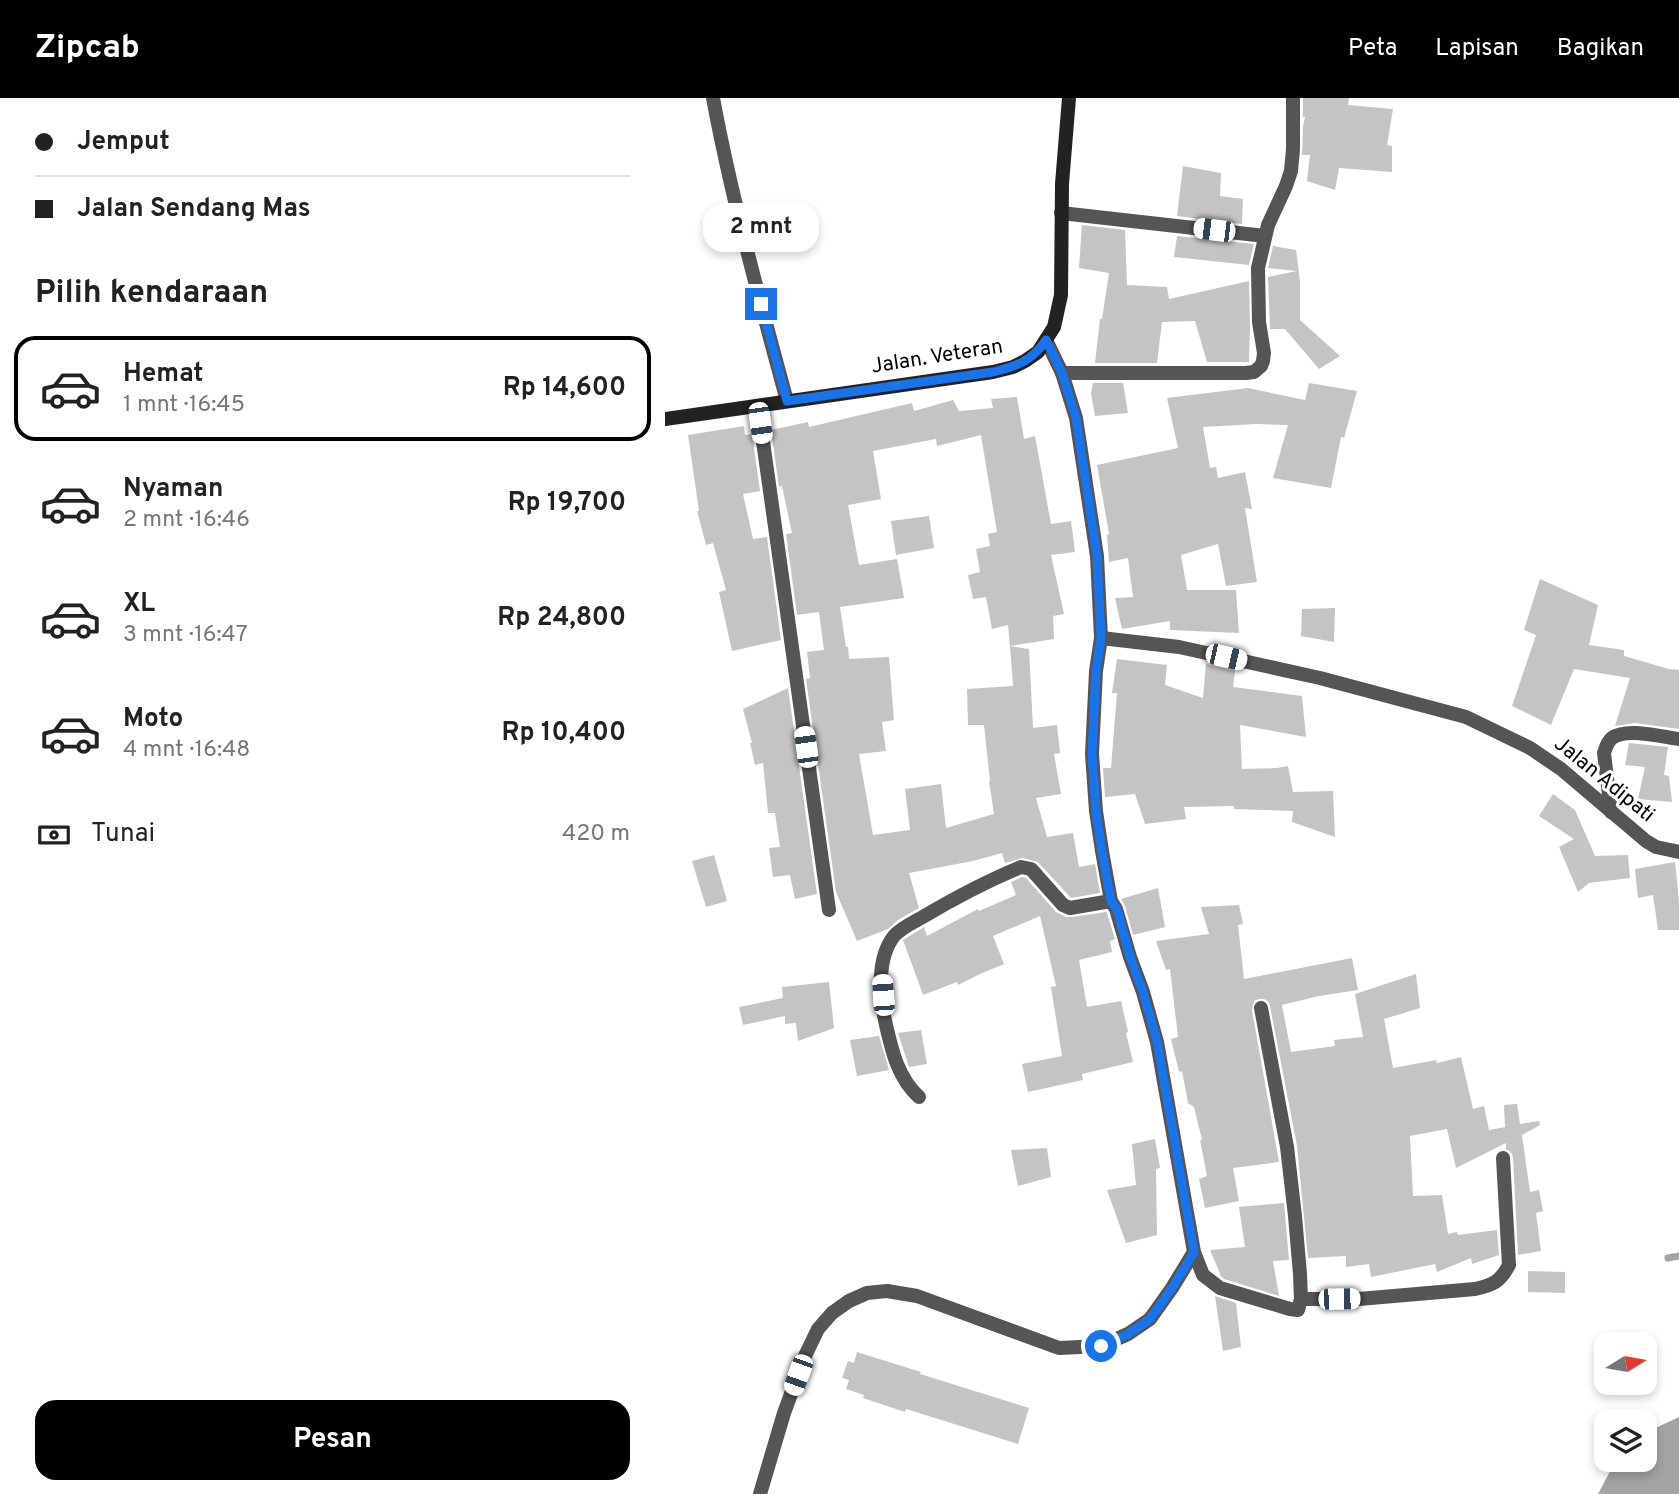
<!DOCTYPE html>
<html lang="id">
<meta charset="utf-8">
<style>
body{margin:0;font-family:Overpass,sans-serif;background:#f6f6f6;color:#222;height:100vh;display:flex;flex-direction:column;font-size:26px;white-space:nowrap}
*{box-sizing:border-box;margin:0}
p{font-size:23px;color:#767676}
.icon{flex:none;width:38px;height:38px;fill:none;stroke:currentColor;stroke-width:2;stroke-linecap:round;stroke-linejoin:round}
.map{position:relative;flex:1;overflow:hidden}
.panel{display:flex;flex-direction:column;background:#fff;width:665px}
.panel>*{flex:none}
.banner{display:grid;align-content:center;height:154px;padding:0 35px;background:#fff}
.needle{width:46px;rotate:79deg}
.fabs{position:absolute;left:929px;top:1234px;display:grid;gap:14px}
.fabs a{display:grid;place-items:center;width:63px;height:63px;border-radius:14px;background:#fff;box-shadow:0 4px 10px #0003;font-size:35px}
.end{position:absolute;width:32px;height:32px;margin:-16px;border:9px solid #1a73e8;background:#fff;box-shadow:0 0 0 4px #fff}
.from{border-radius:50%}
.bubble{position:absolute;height:49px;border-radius:21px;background:#fff;box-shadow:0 4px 10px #0003;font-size:23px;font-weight:700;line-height:49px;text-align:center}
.car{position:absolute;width:21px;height:42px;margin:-21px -10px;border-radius:9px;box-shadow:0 0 5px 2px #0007;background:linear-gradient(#fff 24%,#345 0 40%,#fff 0 76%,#345 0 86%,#fff 0)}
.banner b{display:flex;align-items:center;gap:24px;height:66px;font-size:26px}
.banner b+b{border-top:2px solid #e0e0e0}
.banner i{width:18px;height:18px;background:#222}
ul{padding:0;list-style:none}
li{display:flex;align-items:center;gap:21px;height:105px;margin:0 14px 10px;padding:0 21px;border:4px solid transparent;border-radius:21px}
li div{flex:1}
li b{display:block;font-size:26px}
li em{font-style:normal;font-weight:700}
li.on{border-color:#000}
li>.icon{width:63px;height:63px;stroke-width:1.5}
h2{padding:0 35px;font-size:32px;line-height:84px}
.pay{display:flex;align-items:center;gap:18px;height:77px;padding:0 35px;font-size:26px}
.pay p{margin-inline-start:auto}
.cta{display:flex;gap:14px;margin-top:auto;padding:14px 35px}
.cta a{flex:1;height:80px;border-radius:21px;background:#000;color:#fff;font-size:28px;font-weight:700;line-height:80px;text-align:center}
header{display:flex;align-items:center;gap:42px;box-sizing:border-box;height:98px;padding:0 35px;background:#000;color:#fff}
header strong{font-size:33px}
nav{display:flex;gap:38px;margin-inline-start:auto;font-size:24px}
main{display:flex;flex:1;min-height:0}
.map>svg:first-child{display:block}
.water{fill:#a3a3a3}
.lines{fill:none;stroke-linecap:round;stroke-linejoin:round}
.stream{stroke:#a3a3a3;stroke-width:7}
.building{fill:#c4c4c4}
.street{stroke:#555;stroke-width:14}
.secondary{stroke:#222;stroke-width:14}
.route{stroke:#1a73e8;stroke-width:9}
.labels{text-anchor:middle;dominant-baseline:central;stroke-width:6;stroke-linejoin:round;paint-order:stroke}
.street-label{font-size:21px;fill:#000;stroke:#fff}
</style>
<header>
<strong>Zipcab</strong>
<nav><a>Peta</a><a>Lapisan</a><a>Bagikan</a></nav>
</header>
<main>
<section class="panel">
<div class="banner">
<b><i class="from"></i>Jemput</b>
<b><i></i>Jalan Sendang Mas</b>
</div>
<h2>Pilih kendaraan</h2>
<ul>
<li class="on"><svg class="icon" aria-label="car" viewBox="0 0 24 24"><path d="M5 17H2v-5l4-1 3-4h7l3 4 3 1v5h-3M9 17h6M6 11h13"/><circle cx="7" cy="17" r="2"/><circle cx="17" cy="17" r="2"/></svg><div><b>Hemat</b><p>1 mnt · 16:45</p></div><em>Rp 14,600</em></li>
<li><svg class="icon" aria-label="car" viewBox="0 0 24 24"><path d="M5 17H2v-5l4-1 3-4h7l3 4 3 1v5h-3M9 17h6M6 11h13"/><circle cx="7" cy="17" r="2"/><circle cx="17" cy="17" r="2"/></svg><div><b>Nyaman</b><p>2 mnt · 16:46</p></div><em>Rp 19,700</em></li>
<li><svg class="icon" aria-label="car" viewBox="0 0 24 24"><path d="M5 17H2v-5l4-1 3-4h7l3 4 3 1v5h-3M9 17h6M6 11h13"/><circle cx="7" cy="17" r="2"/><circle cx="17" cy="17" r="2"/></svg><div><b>XL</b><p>3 mnt · 16:47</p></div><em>Rp 24,800</em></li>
<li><svg class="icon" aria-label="car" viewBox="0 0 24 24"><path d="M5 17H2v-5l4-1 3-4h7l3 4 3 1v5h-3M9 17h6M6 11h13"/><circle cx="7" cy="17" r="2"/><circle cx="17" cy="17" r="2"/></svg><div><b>Moto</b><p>4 mnt · 16:48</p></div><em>Rp 10,400</em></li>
</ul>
<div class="pay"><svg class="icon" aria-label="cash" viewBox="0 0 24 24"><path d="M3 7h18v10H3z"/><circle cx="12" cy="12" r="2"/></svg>Tunai<p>420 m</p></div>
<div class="cta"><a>Pesan</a></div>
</section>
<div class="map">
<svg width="1014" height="1396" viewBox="0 0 1014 1396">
<rect width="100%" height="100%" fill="#fff"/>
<polygon class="water" points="1014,1319 1014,1396 933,1396 951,1362 980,1362 980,1335"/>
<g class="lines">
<polyline class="stream" points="1003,1160 1014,1158"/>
</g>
<g class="building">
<polygon points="638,0 684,0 683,7 728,11 722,47 727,48 727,74 674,70 670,92 642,83 645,57 637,57 638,29 640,19 638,19"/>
<polygon points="518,68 556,75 555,98 578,101 577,126 512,118"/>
<polygon points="417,127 460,132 462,187 502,189 504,201 584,183 585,231 584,264 542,264 530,223 497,224 492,265 430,265 435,221 437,221 444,175 414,170"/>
<polygon points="512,138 589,146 584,167 509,159"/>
<polygon points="608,148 631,152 635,184 635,222 675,258 654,271 620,231 605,231 603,179 632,173 603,170"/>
<polygon points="428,285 458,285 463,315 430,318 426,296"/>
<polygon points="644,285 692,293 679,340 676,339 666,390 608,380 623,327 591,326 538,329 545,370 551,369 553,380 580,374 587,411 580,410 592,484 561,488 553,446 516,457 522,492 571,492 574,535 505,532 505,523 457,531 450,500 468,499 463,460 444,464 442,437 444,436 432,367 513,350 502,300 583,290 640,302"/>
<polygon points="352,299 359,341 370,338 386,426 406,423 410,454 386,457 399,516 388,518 389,541 345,548 343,527 327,531 321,499 308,501 303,477 315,474 311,451 325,448 323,436 332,434 316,337 272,348 271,341 208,353 216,401 183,407 194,467 232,461 239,500 175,509 181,549 183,549 184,561 224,559 229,622 217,624 221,653 194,656 208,737 245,732 240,691 276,686 281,730 329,716 324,683 325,683 319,627 303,627 302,591 348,588 345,548 364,551 368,630 392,627 395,655 389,656 396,696 371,700 382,739 408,735 414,769 430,766 435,795 406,800 373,764 357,760 340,765 337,755 308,763 244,775 254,810 233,822 223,831 192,843 171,794 141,581 145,580 142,554 159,552 154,514 132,517 121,436 127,435 117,388 114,389 106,332 143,324 144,329 247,305 249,313 288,302 294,313 328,310 326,301"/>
<polygon points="79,328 80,337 87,336 95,393 78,396 88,441 102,439 116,542 67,553 54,494 61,492 48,445 41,447 32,413 34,413 23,337"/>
<polygon points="264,418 269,450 231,457 226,423"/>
<polygon points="875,481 933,507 924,547 959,552 959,558 1004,571 1014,572 1014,631 970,625 950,628 965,580 909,571 886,627 847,608 871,537 859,532"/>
<polygon points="670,510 669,544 636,538 637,511"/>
<polygon points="452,561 502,567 500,587 538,600 541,566 570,573 568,589 637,598 641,639 575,627 577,671 612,670 623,668 628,694 668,693 670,739 627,724 628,713 569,711 569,708 519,709 521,721 480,726 470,696 440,699 438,670 446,670 452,595 447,595"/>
<polygon points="123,590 152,796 130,801 125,777 108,779 104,750 115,749 110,715 103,715 98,665 90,667 85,645 87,645 78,611"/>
<polygon points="964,645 1003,649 999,677 1004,678 1007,704 973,701 980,669 960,667"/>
<polygon points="888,696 910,712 930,758 963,757 965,780 924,785 913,794 894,749 909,741 874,718"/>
<polygon points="49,757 62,803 41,809 27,763"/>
<polygon points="1010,764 1014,804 1014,832 993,832 988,797 973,800 970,771"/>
<polygon points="357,779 361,780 391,814 401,819 407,819 441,814 442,815 450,841 445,843 447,854 414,862 422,909 456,903 463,934 461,935 468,964 417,976 418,982 363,994 357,966 397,958 386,889 391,888 375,818 328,838 339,866 315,876 293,887 292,884 258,897 238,842 259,829 262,838 313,811 314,813 351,797 346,784"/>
<polygon points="493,790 500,829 468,837 460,808 456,801"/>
<polygon points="574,807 578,826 573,827 579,881 687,860 693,892 654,898 617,907 626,954 670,948 669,942 698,939 690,896 751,876 755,910 719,921 728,970 771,962 772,965 796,959 808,1011 819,1008 824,1032 840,1029 839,1007 852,1006 855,1026 874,1023 875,1027 857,1037 865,1094 874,1092 878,1113 871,1115 876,1153 853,1157 848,1059 846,1054 841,1051 841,1045 791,1070 782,1031 745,1038 748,1098 777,1097 783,1136 792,1134 793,1137 832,1132 834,1157 807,1166 806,1160 772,1174 770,1166 706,1179 704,1166 681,1169 681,1158 643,1160 632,1048 605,908 603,903 599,901 594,901 589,903 587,912 614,1064 568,1070 574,1103 540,1110 534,1081 542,1078 535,1042 537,1042 529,1009 523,1005 517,973 514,974 506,941 513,939 505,871 501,872 491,843 544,836 536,809"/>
<polygon points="164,884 169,930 133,943 131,925 120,926 120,918 78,927 74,909 118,900 117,889"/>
<polygon points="256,932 262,966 244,969 233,935"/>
<polygon points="214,938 224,972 192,978 185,942"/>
<polygon points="490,1041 495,1070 491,1071 492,1137 461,1145 442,1092 471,1087 467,1046"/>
<polygon points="382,1050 386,1079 353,1088 346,1052"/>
<polygon points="619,1105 624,1162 608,1163 614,1198 559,1181 556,1178 545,1152 580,1149 574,1109"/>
<polygon points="863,1173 900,1174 900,1195 863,1194"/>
<polygon points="550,1198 571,1205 576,1249 558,1253"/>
<polygon points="192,1254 256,1274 255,1276 364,1310 353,1346 241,1311 240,1314 198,1300 199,1297 181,1291 184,1282 177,1280 183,1263 189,1265"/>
</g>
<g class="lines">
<g class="street">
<path d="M48 0C67 102 95 203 122 303"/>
<polyline points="396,115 600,138"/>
<polyline points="381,242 397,275 411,320 432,458 436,540 431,573 427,656 431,713 437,753 446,803 451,811 465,859 478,894 492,944 529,1154 538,1177 555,1190 625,1211 633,1212 636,1201 635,1176 630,1118 622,1049 596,910"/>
<polyline points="397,275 581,275 589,274 596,268 598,263 599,255 594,224 593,170 603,127 621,88 626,73 628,51 628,0"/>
<polyline points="93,308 164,812"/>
<polyline points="436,540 514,549 655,580 801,619 865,650 896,671 981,743 991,749 1014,754"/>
<path d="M946 714 939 655C941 649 942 644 947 640 961 629 997 639 1014 641"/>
<path d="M254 999C233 980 227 953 221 927 215 900 211 861 229 838 236 830 247 825 256 820 288 801 322 783 356 769L366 771 398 807 405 810 446 803"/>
<path d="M636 1201H694L810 1191C828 1187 835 1184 844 1167L838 1060"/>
<polyline points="95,1396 119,1315 140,1258 153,1231 167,1215 184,1203 202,1195 222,1193 252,1198 394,1250 436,1248 463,1236 485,1221 507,1190 529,1154"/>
</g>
<polyline class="secondary" points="0,321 328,274 348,269 360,263 373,254 389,229 396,197 397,86 404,0"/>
</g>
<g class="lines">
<path class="route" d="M96 206 122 303 328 274C352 268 367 263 381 242L397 275 411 320 432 458 436 540 431 573 427 656 431 713 437 754 446 803 452 811 465 859 478 894 492 943 529 1154 507 1190 485 1221 463 1236 436 1248"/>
</g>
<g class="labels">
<g class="street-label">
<text transform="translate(272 259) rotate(-9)">Jalan. Veteran</text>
<text transform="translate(939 682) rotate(39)">Jalan Adipati</text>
</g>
</g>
</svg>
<div class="fabs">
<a><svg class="needle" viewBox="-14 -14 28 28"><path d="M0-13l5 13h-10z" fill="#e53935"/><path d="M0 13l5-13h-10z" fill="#767676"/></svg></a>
<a><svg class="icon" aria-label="layers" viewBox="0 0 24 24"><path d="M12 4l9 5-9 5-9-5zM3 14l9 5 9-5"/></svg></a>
</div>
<i class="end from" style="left:436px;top:1248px"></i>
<i class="end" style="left:96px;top:206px"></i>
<div class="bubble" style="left:38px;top:105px;width:116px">2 mnt</div>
<i class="car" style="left:549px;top:132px;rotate:277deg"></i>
<i class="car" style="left:95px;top:325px;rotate:172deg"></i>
<i class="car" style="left:561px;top:559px;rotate:103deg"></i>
<i class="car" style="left:141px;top:649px;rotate:352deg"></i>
<i class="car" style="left:218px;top:897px;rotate:356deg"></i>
<i class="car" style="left:674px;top:1201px;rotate:89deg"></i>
<i class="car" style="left:133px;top:1277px;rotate:200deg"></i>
</div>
</main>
